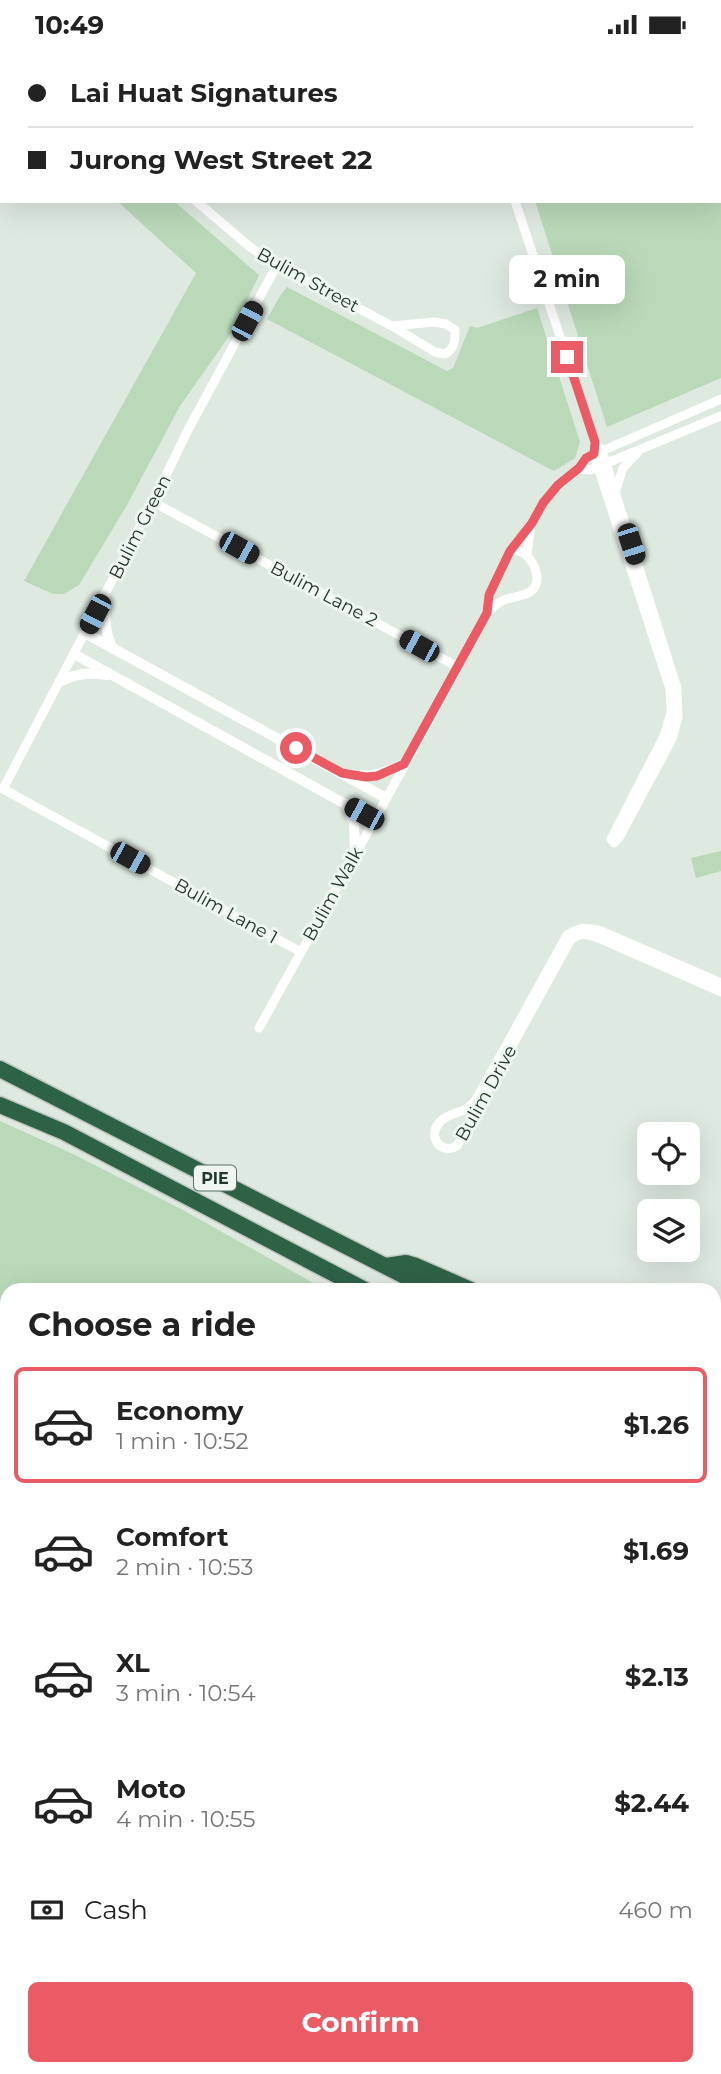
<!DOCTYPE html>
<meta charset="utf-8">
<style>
body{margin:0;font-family:Montserrat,sans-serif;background:#f6f6f6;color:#222;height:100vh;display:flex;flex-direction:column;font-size:26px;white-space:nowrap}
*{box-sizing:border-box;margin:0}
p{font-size:23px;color:#767676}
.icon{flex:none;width:38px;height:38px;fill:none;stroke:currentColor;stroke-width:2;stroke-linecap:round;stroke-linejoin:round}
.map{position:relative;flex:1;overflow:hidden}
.side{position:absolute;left:0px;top:1234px;width:721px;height:793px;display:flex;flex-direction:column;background:#fff;border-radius:21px 21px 0 0;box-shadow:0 7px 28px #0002}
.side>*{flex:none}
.top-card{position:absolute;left:0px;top:0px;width:721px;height:154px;box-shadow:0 7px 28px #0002;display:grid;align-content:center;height:154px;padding:0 28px;background:#fff}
.buttons{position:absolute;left:637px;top:1073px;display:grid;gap:14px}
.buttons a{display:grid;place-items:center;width:63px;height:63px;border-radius:10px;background:#fff;box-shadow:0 7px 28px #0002;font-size:35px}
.end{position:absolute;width:32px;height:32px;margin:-16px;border:9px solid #ea5b65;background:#fff;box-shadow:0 0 0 4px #fff}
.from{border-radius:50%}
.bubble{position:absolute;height:49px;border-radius:10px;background:#fff;box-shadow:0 7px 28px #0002;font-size:23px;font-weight:700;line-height:49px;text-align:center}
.car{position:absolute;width:21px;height:42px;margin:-21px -10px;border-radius:9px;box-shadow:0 0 5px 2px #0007;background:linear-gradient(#222 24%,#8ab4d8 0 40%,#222 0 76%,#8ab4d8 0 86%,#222 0)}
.top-card b{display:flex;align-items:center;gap:24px;height:66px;font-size:26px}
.top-card b+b{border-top:2px solid #e0e0e0}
.top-card i{width:18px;height:18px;background:#222}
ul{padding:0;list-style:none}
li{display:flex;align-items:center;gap:21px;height:116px;margin:0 14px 10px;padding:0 14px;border:4px solid transparent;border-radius:10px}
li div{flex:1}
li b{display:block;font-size:26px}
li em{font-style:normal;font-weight:700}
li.on{border-color:#ea5b65}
li>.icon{width:63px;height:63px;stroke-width:1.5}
h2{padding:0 28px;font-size:32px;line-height:84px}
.pay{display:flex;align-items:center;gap:18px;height:77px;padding:0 28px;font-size:26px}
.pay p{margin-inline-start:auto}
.cta{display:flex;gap:14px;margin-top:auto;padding:14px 28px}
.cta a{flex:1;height:80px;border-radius:10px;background:#ea5b65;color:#fff;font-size:28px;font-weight:700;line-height:80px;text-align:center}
.status{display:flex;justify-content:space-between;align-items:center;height:49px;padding:0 35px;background:#fff;direction:ltr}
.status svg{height:19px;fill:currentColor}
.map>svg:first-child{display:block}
.green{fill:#b9d9b8}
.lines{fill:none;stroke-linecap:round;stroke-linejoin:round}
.primary-casing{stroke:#c1c7c3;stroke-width:18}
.motorway-casing{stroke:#c1c7c3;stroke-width:19}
.minor{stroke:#fff;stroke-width:9}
.tertiary{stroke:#fff;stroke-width:10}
.primary{stroke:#659c7c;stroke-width:14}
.motorway{stroke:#2e6247;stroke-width:16}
.motorway-bridge-casing{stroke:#c1c7c3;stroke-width:19;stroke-linecap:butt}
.motorway-bridge{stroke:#2e6247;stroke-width:16}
.route{stroke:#ea5b65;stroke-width:9}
.labels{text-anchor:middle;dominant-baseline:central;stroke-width:6;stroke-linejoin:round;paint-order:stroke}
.shield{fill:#eef6ef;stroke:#5e7065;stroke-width:2}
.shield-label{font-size:16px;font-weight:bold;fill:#20372a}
.street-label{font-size:18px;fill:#20372a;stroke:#eef6ef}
</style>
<div class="status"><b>10:49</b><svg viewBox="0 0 49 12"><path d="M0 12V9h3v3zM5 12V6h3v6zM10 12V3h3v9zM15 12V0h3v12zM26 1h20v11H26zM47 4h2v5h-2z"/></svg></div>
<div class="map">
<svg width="721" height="2025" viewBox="0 0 721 2025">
<rect width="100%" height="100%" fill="#dee9e0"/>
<g class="green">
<polygon points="721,74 721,329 607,378 535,152 719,152 719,75"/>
<polygon points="117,152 174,152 259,226 232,283 180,357 127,456 79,536 64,545 53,545 24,532 196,224"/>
<polygon points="287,238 447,322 453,319 470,277 477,279 537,259 580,393 575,409 554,422 267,270 280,247"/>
<polygon points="721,802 721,822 696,829 691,809"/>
<polygon points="0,1072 73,1105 181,1160 326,1241 7,1241 7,2020 285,2020 277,2025 0,2025"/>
<polygon points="720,1497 721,1550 714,1568 714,1500"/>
<polygon points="714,1656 721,1658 721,1780 714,1790"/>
<polygon points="714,1877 721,1880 721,1999 714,2007"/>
<polygon points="408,2020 583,2020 588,2025 402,2025"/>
</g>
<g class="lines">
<g class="primary-casing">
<g id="primary">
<polyline points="714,1353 721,1333"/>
<polyline points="289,2025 297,2020"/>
<polyline points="368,2025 374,2020"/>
</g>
</g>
<g class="motorway-casing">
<g id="motorway">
<polyline points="0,1020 432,1241"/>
<polyline points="0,1056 64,1083 365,1241"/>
<polyline points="386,1217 406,1214 416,1217 471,1241"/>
<polyline points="714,1322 721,1315"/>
<polyline points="714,1424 721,1447"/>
<polyline points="714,1476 721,1475"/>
</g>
</g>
<g class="minor">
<polyline points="643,2 649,0"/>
<polyline points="665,2 671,0"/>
<path d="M196 152 250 198 277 216 392 277 435 303 445 305C455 299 455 292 455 281L446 275 434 273 392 277"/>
<polyline points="515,152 595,393 602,402 606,414 677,639 678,668 672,690 620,787 614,794 611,790 664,687 671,664 670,640 594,406 595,393"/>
<polyline points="277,216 188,381 153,453 3,740 301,903"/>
<polyline points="579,420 590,421 721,367"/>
<polyline points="616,441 623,419 638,403"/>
<polyline points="153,453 458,618"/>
<polyline points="527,505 531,476"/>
<path d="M487 564C492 560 498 553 504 551 517 546 538 548 537 528 536 520 534 515 529 509 523 502 518 501 510 502"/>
<path d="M721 934 601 882C588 878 579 878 567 886L476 1051C465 1066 449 1062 439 1074 427 1088 441 1106 457 1097L570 892C579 883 587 885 598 889L721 943"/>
<polyline points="259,979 426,678 487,564 489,546 510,502 532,474 543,454 558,437 579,420 586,409 721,350"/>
<polyline points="714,1826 721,1823"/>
<polyline points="714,1864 718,1864 721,1859"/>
<polyline points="609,2020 614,2025"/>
<polyline points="634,2020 640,2025"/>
</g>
<g class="tertiary">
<polyline points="26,0 32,2"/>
<polyline points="84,2 86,0"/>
<polyline points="112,2 113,0"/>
<polyline points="0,98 2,96"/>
<polyline points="0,125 2,123"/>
<path d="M105 546C105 565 104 583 113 600"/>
<polyline points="85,584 386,749"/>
<polyline points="74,605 374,771"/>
<path d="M59 633C75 624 90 623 107 626"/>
<path d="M348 725C375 729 380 725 404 715"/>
<polyline points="346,755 354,774 355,804"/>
</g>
<use href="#primary" class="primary"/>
<use href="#motorway" class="motorway"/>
<g class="motorway-bridge-casing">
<polyline id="motorway-bridge" points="714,1395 721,1398"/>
</g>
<use href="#motorway-bridge" class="motorway-bridge"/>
</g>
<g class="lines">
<polyline class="route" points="296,699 342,724 366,728 377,727 404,715 487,564 489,546 510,502 532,474 543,454 558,436 579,419 586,409 594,405 595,393 567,308"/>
</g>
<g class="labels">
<rect class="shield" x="194" y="1116.5" width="42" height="25" rx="5"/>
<g class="shield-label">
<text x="215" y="1129">PIE</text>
</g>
<g class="street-label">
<text transform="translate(308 231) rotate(29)">Bulim Street</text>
<text transform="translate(140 478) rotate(-63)">Bulim Green</text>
<text transform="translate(324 545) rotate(28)">Bulim Lane 2</text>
<text transform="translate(333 845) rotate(-61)">Bulim Walk</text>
<text transform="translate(226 862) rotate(29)">Bulim Lane 1</text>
<text transform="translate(486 1044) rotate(-61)">Bulim Drive</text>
</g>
</g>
</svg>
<div class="buttons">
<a><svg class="icon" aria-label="locate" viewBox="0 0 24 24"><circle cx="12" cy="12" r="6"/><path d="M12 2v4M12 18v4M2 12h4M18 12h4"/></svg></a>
<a><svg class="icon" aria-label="layers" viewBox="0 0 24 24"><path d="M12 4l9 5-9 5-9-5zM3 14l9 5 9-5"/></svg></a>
</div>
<i class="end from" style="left:296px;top:699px"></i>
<i class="end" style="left:567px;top:308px"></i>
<div class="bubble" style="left:509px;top:206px;width:116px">2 min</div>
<i class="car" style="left:247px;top:272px;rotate:28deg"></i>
<i class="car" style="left:631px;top:495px;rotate:162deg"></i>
<i class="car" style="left:239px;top:499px;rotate:119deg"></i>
<i class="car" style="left:95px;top:565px;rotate:208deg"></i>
<i class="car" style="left:419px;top:597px;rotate:299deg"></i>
<i class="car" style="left:364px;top:765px;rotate:299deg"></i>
<i class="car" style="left:130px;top:809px;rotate:119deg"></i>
<div class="top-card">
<b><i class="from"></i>Lai Huat Signatures</b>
<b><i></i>Jurong West Street 22</b>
</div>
<section class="side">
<h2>Choose a ride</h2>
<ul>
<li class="on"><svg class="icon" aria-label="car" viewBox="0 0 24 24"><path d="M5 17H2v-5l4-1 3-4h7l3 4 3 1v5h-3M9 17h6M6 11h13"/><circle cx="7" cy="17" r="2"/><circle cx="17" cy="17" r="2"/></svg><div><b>Economy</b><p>1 min · 10:52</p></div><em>$1.26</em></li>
<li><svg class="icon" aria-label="car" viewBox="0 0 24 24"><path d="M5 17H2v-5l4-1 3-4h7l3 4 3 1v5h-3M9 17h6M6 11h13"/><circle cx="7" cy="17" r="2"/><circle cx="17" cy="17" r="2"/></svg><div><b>Comfort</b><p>2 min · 10:53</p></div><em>$1.69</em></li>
<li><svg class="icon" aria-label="car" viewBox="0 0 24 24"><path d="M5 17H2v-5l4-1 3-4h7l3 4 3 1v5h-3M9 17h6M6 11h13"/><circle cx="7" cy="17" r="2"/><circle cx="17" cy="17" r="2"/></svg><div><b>XL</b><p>3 min · 10:54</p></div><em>$2.13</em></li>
<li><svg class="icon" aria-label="car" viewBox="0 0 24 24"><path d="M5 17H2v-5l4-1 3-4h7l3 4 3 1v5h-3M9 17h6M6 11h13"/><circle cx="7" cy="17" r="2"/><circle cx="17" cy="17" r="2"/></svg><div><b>Moto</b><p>4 min · 10:55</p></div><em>$2.44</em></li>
</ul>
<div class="pay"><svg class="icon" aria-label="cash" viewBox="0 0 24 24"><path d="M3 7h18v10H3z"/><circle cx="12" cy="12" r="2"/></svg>Cash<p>460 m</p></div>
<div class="cta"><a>Confirm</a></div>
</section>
</div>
